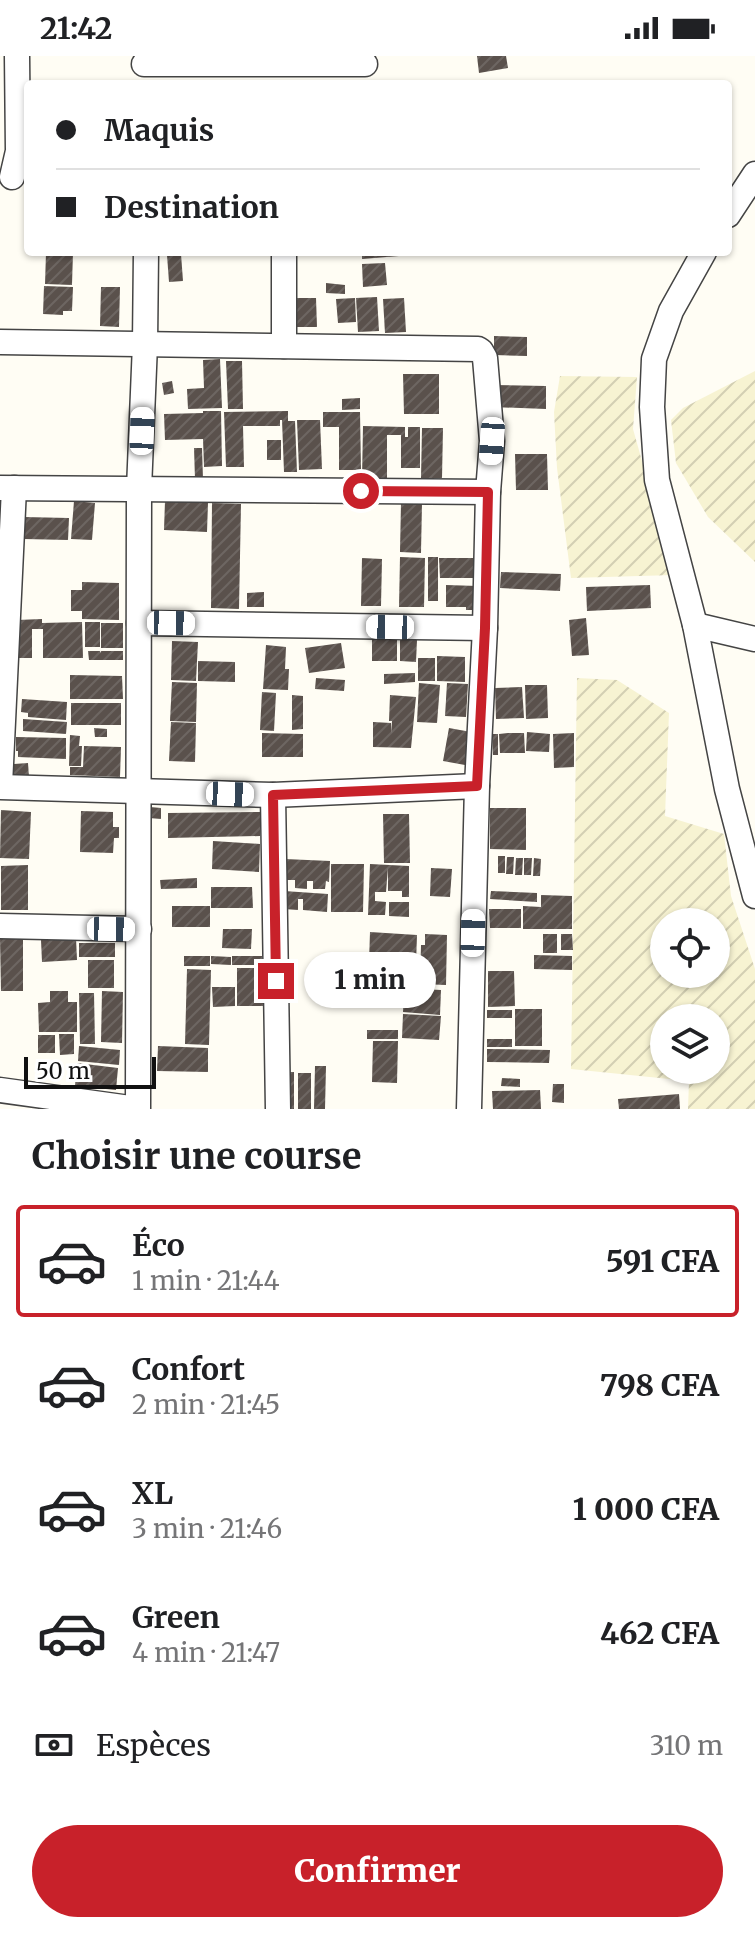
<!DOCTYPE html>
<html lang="fr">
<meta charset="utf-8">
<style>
body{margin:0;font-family:Merriweather,serif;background:#f2f2f2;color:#202124;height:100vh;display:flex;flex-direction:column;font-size:30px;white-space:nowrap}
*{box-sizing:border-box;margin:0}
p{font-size:26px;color:#757577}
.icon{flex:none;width:44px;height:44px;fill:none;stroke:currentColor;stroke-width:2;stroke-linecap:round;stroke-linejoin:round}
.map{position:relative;height:1053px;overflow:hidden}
.drawer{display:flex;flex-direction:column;background:#fff;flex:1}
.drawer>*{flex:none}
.banner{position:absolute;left:24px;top:24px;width:708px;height:176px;border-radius:8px;box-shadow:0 2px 6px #0004;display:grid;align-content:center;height:176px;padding:0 32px;background:#fff}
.buttons{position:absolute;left:650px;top:852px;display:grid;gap:16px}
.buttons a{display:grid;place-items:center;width:80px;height:80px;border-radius:50%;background:#fff;box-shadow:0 2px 6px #0004;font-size:40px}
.scale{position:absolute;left:24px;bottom:20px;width:132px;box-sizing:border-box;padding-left:8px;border:4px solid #111;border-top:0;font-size:22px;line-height:28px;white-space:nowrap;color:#111;-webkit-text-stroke:6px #fff;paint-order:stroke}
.end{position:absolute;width:36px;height:36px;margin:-18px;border:10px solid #c8212a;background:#fff;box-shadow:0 0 0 4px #fff}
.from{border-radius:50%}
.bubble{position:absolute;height:56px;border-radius:28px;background:#fff;box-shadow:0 2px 6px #0004;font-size:26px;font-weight:800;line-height:56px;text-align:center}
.car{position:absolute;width:24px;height:48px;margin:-24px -12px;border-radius:10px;box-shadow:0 0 6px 2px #0007;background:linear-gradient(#fff 24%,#345 0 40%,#fff 0 76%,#345 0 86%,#fff 0)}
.banner b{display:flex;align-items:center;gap:28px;height:76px;font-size:30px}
.banner b+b{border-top:2px solid #e0e0e0}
.banner i{width:20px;height:20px;background:#202124}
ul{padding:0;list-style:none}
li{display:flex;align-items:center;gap:24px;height:112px;margin:0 16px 12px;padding:0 16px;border:4px solid transparent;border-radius:8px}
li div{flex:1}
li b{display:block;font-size:30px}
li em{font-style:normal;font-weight:800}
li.on{border-color:#c8212a}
li>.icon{width:72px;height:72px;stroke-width:1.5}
h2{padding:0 32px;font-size:36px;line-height:96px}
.pay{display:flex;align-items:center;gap:20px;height:88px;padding:0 32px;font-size:30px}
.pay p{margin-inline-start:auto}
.action{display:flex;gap:16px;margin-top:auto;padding:16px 32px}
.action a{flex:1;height:92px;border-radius:48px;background:#c8212a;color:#fff;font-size:32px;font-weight:800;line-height:92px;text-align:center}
.status{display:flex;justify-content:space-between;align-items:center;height:56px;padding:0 40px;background:#fff;direction:ltr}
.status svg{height:22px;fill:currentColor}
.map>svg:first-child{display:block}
.farmland{fill:url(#farmland-furrows);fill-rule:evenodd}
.building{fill:url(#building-hatch)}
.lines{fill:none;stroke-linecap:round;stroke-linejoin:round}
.minor-casing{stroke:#444;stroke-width:27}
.minor{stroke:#fff;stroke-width:24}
.route{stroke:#c8212a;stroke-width:10}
</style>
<div class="status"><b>21:42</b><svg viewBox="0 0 49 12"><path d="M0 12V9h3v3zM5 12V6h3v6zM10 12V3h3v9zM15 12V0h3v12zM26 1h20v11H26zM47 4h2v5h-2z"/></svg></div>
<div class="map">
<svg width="755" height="1053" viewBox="0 0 755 1053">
<defs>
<pattern id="farmland-furrows" width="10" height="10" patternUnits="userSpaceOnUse" patternTransform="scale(2)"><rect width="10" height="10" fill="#f7f3d2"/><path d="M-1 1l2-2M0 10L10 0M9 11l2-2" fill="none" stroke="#d3cfb3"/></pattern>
<pattern id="building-hatch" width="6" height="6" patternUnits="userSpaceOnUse" patternTransform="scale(2)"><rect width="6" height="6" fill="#5a514c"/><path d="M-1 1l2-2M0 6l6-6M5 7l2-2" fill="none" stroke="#6d6662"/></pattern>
</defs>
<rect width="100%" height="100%" fill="#fffdf4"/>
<g class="farmland">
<polygon points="755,315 755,506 708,461 676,407 671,364 683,352"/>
<polygon points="560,320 637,321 633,373 674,519 571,522 557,412 554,356"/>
<path d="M577 622 617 624 669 657 665 760 724 778 731 840 755 913V1053H688L689 1025 571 1013ZM716 866V918H664V866ZM716 962V1014H664V962Z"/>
</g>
<g class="building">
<polygon points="477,0 506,0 508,12 479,17"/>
<polygon points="46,196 73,196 72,229 45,228"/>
<polygon points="362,196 399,196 399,200 362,203"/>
<polygon points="181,198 183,225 169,226 167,199"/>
<polygon points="385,207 387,229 363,231 362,208"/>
<polygon points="326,227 345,229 345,238 326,237"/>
<polygon points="44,230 73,231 72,255 63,255 63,259 43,258"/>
<polygon points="101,231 120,231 119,271 100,270"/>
<polygon points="377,241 379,275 358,276 356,242"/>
<polygon points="292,242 316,242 317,271 293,271"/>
<polygon points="355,242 356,266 338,267 336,243"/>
<polygon points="404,242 406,276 385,277 383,243"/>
<polygon points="494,280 527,281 527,300 494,299"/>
<polygon points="220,303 222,352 188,353 187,333 204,332 203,304"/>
<polygon points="226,305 242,305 243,353 228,353"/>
<polygon points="403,318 439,318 439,358 404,358"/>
<polygon points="172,325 174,337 164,339 162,327"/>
<polygon points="494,329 546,330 546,353 493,351"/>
<polygon points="360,342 360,353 342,354 342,343"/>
<polygon points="203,355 221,355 222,410 204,411 203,383 165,384 164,358 203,357"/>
<polygon points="288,355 288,365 295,365 297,416 284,416 282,364 280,364 280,370 243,370 244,411 226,411 224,356"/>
<polygon points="323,356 360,356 361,414 339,414 339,371 323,371"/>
<polygon points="297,364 320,364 322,413 299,414"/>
<polygon points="363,370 405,371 405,381 408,381 408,371 420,371 420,412 401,412 401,379 387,379 387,422 362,422"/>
<polygon points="422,372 443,372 442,422 421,422"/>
<rect x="267" y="384" width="14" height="20"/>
<polygon points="194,392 202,392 203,423 195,423"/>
<polygon points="515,398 547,398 548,434 516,434"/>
<polygon points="74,445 95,447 92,484 71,483"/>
<polygon points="165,445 208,447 207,476 164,474"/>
<polygon points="212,447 241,448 239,553 211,552"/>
<polygon points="401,447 422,447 421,497 400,496"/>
<polygon points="24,461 69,462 68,484 24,483"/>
<polygon points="400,501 425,502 424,551 399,551"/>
<rect x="428" y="501" width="10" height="44"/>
<polygon points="362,502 382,503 381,550 361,550"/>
<polygon points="439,502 478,502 478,522 440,522"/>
<polygon points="501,516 561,518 560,535 500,532"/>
<polygon points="82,526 119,527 119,564 82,563 82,555 71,555 71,534 82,534"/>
<polygon points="446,529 478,530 477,554 466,554 466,551 446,551"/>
<polygon points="650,529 651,552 587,555 586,531"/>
<polygon points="264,536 264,551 247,551 247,537"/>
<polygon points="586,562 589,599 572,600 569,564"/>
<polygon points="42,563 42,567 82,566 83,602 43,602 43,573 32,573 32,602 17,602 17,564"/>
<rect x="85" y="566" width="15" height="25"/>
<rect x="101" y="567" width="22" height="25"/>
<rect x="372" y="583" width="25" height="22"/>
<polygon points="400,583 417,584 416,606 400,605"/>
<polygon points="172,585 198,586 196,625 171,624"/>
<polygon points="341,587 345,612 309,617 305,592"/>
<polygon points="266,589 286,591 285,613 289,613 288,634 263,633"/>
<polygon points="88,595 100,595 100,597 101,595 123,595 123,604 89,604"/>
<polygon points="437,600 465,601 465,626 437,625"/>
<rect x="418" y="602" width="17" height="23"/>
<polygon points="198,605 235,606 235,626 198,625"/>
<polygon points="415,617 415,626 384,628 384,618"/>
<polygon points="70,619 122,620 123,643 70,643"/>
<polygon points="316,622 345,624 344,635 315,633"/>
<polygon points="172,626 197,627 196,666 170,665"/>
<polygon points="419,627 440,629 437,667 417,666"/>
<polygon points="447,627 468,628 466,661 445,660"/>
<polygon points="525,629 547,629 548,662 526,663"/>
<polygon points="522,631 524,662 496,663 495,632"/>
<polygon points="262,636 276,637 274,675 260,674"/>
<polygon points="292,639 303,640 303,673 292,674"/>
<polygon points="390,639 416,641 411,692 373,691 373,666 391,667 391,677 392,665 389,665"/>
<polygon points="22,643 67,646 66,664 28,661 28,657 21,656"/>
<rect x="71" y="647" width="50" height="22"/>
<polygon points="23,663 67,666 66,678 23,675"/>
<polygon points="171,666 196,667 195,706 169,705"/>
<polygon points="94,672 107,673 107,681 95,681"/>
<polygon points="449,672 471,676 465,709 443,705"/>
<polygon points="527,676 550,678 549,696 526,695"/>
<polygon points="262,677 303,678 303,701 262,701"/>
<polygon points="508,677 524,677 525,697 500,697 499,678"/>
<polygon points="574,677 574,711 554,712 553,678"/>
<polygon points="492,678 498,678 498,699 493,699"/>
<polygon points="70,679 80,680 79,690 82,690 81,710 69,710"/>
<polygon points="16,681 66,682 66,703 18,701 18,695 16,695"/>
<polygon points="84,690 121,691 120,721 70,719 70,711 83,711"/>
<polygon points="28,707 29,721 14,722 14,708"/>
<polygon points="150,751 161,752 161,763 149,762"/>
<polygon points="490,752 526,752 526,794 490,793"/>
<polygon points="1,754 31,756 29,803 0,802"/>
<polygon points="81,755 113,756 113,771 119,771 119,782 114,782 113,797 80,796"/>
<polygon points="260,756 260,780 168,782 168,757"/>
<polygon points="383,758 409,758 410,807 384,807"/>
<polygon points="213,785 260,788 259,816 212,813"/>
<rect x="498" y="800" width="7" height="17"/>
<polygon points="507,801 514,801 513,818 506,818"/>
<polygon points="516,802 523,802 522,819 515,819"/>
<polygon points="524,802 532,802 531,819 524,819"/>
<polygon points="534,802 541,803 540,820 533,820"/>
<polygon points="285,803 330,805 329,826 326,825 325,833 313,833 313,825 307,825 307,833 295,832 295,824 284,824"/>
<polygon points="331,808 364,808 363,856 331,856"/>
<polygon points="370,808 409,810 409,841 402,841 402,835 388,835 388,812 386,836 375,836 375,845 386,846 385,859 368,859"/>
<polygon points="28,809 28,854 1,854 1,810"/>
<polygon points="431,812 452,813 450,841 430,840"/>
<polygon points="197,822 197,832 161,833 160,824"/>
<polygon points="211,831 252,831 253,852 211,852"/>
<polygon points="284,835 328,838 327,856 303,854 303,843 298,843 298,854 284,853"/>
<polygon points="491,835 537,837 537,846 490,843"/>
<polygon points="541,839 572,840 572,873 523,873 523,850 541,851"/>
<polygon points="389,846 409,846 409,861 389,860"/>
<rect x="172" y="850" width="38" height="21"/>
<polygon points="489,853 521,853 521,872 490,872"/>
<polygon points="223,873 252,873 251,893 222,892"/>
<polygon points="370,876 417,879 416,908 369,906"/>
<polygon points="425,878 447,879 446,929 420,928 421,889 425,889"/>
<rect x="543" y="878" width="14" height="19"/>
<polygon points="561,878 572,878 573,894 561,894"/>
<polygon points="23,881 23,935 1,935 0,882"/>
<polygon points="76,882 77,904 42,906 41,884"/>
<rect x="79" y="887" width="36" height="14"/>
<polygon points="534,899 572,900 572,914 534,913"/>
<rect x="184" y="900" width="26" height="10"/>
<polygon points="211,900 231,901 231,909 211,908"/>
<rect x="232" y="900" width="30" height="9"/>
<rect x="88" y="904" width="26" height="28"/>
<polygon points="237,912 264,912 263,950 237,950"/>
<polygon points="187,913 211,914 209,989 185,988"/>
<polygon points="367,913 404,917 403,929 365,926"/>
<polygon points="488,915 514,915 515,950 488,951"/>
<polygon points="212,931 235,931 235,950 213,951"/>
<polygon points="404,932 441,934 440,959 403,956"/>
<polygon points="50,935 68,935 68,946 77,946 77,976 39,976 38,947 50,946"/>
<polygon points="102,935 123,936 122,987 101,986"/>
<polygon points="79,937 94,937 95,988 80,988"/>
<rect x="515" y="953" width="27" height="37"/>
<rect x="487" y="954" width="25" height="8"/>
<polygon points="403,958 441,960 439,984 402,982"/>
<rect x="367" y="974" width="31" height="9"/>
<polygon points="59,978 74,978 74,998 60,999"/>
<rect x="38" y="979" width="17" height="18"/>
<rect x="487" y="983" width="25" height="8"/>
<polygon points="373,985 398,985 397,1027 372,1026"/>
<polygon points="79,990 120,994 119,1009 78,1005"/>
<polygon points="158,990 208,992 208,1016 157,1015"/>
<polygon points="487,993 550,994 549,1007 487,1006"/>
<polygon points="77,1007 118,1012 116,1034 75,1030"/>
<polygon points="315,1010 326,1010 325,1053 314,1053"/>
<rect x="280" y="1016" width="14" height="37"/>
<rect x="298" y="1017" width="13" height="36"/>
<polygon points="502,1022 520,1023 520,1031 501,1030"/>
<polygon points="553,1028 564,1028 564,1047 552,1046"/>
<polygon points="540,1034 541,1053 493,1053 492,1035"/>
<polygon points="679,1038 680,1053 619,1053 618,1043"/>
</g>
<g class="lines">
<g class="minor-casing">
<g id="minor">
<polyline points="144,8 365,8"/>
<polyline points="12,121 18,95 17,0"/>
<polyline points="728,159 755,118"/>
<polyline points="704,196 671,255 654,303 652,351 657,424 695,569 727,733 755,840"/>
<polyline points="0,286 478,293 481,295 485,302 492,385 488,436 485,572 477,730 469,1053"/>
<polyline points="284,290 284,196"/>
<polyline points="0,432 488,436"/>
<polyline points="139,567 485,572"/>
<polyline points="695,569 755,583"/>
<polyline points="0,729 14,432"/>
<polyline points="0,731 273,739 477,730"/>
<polyline points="273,739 278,1053"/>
<polyline points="0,870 139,873"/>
<polyline points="0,1034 137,1053"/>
<polyline points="138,1053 139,433 145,288 146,196"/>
</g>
</g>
<use href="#minor" class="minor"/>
</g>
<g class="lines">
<polyline class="route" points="276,925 273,739 477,730 485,572 488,436 361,435"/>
</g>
</svg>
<div class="buttons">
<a><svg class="icon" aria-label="locate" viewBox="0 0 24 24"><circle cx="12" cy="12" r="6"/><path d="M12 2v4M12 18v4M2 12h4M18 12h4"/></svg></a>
<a><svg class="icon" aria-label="layers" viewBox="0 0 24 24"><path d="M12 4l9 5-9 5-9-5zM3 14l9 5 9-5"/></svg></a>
</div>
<div class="scale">50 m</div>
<i class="end from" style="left:361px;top:435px"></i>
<i class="end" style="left:276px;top:925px"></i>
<div class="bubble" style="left:304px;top:896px;width:132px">1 min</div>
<i class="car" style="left:142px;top:375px;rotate:2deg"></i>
<i class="car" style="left:492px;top:385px;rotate:184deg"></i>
<i class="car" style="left:171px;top:567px;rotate:91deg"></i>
<i class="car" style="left:390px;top:571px;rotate:271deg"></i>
<i class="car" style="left:230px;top:738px;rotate:92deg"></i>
<i class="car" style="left:111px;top:873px;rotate:91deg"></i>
<i class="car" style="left:473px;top:877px;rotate:1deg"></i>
<div class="banner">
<b><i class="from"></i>Maquis</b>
<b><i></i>Destination</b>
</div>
</div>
<section class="drawer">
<h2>Choisir une course</h2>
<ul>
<li class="on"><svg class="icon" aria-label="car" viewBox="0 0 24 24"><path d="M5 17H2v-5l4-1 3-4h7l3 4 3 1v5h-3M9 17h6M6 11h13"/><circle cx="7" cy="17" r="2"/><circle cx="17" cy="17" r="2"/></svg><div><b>Éco</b><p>1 min · 21:44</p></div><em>591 CFA</em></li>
<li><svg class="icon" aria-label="car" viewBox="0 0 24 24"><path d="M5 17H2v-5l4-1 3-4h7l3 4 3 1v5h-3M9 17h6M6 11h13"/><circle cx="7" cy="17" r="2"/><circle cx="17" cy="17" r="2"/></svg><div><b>Confort</b><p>2 min · 21:45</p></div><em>798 CFA</em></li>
<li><svg class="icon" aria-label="car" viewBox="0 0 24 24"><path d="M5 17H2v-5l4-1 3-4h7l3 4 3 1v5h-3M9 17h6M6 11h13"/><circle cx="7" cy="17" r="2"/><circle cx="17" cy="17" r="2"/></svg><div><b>XL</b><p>3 min · 21:46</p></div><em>1 000 CFA</em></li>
<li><svg class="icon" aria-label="car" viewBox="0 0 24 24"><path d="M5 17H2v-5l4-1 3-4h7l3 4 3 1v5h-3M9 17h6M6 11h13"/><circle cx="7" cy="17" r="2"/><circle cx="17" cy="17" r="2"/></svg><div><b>Green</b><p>4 min · 21:47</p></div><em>462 CFA</em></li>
</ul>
<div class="pay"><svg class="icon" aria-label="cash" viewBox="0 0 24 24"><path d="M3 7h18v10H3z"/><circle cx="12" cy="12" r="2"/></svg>Espèces<p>310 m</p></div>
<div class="action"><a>Confirmer</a></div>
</section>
